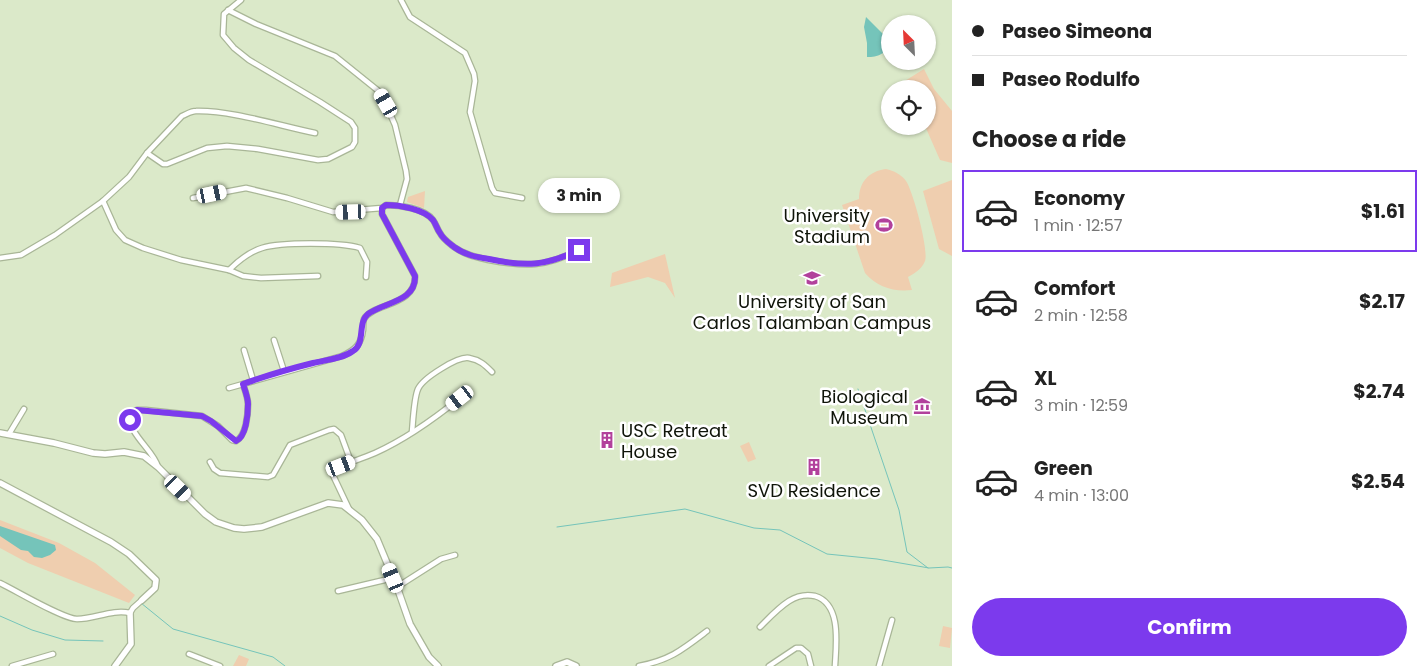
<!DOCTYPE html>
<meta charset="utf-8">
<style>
body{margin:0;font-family:Poppins,sans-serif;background:#f2f2f2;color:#222;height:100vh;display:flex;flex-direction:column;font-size:19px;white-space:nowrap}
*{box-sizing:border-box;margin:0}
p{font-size:16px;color:#767676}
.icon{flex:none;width:28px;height:28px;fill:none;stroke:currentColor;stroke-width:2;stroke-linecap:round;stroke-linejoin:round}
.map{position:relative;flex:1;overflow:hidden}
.panel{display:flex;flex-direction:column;background:#fff;width:475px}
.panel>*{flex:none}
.hud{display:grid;align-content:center;height:110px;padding:0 20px;background:#fff}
.needle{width:32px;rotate:336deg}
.tools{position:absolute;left:881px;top:15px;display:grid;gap:10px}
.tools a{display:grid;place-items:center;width:55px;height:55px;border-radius:50%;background:#fff;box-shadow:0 1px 4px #0004;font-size:25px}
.end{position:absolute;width:22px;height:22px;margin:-11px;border:6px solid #7c3aed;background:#fff;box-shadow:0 0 0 2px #fff}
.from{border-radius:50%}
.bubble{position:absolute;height:35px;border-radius:18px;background:#fff;box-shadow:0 1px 4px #0004;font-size:16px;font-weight:700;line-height:35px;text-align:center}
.car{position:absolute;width:15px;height:30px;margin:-15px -8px;border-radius:6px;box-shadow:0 0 4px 1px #0007;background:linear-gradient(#fff 24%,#345 0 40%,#fff 0 76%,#345 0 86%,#fff 0)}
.hud b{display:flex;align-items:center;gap:18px;height:48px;font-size:19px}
.hud b+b{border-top:1px solid #e0e0e0}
.hud i{width:12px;height:12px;background:#222}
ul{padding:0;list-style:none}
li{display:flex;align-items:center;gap:15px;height:82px;margin:0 10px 8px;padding:0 10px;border:2px solid transparent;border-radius:0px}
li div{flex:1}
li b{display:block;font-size:19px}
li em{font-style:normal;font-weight:700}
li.selected{border-color:#7c3aed}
li>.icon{width:45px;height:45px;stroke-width:1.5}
h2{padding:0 20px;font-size:22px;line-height:60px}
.primary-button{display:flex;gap:10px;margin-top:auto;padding:10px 20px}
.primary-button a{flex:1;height:58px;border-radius:30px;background:#7c3aed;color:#fff;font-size:20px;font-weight:700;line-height:58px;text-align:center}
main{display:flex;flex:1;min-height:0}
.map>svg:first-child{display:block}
.green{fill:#efceaf}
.water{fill:#75c4ba}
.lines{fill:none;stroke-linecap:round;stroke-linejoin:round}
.stream{stroke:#75c4ba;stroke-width:1}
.minor-casing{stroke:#a9b697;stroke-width:7}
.tertiary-casing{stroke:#a9b697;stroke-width:8}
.minor{stroke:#fff;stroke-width:4.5}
.tertiary{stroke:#fff;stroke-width:5.5}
.route{stroke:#7c3aed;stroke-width:6}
.labels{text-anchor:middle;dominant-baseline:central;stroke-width:5;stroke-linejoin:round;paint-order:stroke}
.poi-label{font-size:18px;fill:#0f1409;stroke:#fff;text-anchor:end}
</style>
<main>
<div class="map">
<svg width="952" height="666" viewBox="0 0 952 666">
<rect width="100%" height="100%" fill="#dbe9c9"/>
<g class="green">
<polygon points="924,69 934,89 952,111 952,163 940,160 925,126 928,126 928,89 903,89 900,84"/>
<path d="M886 169C894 171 901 174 906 181 913 191 929 250 925 261 922 269 915 273 908 277L912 290C893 292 877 287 865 273L842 205 859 199C859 182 869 171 886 169Z"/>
<polygon points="952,180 952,256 939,249 923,191"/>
<polygon points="425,191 424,208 407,202 408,197"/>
<polygon points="665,254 675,298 665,283 648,277 610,287 612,273"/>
<polygon points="749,442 756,459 748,462 740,446"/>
<polygon points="0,520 59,543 95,563 135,595 129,603 28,563 0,548"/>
<polygon points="943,626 952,628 950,648 939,646"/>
<polygon points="239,655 249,659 246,666 233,666"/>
</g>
<g class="water">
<path d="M866 17 890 41C890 52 877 58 867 57V43L864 27Z"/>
<polygon points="0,526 55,545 56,550 50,555 42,558 34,557 28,551 21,550 0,536"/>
</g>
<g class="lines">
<g class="stream">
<polyline points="858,389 899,510 907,552 928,568"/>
<polyline points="557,527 685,509 754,528 780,530 827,554 877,559 929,568 948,567 952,568"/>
<polyline points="141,603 173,629 273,657 285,666"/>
<polyline points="0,616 32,630 65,640 103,641"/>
</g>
<g class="minor-casing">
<g id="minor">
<polyline points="401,0 410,17 465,53 474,74 475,81 470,112 492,188 495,193 522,198"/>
<polyline points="228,10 256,24 335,56 381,93 395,125 406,171 407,179 400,205"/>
<polyline points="147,153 163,164 167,164 207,148 227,146 258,149 318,160 328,159 352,147 355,142 355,128 351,122 320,102 249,60 234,48 223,35 224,14 241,0"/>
<path d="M193 198 246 188 287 198 333 212 382 208 386 205C399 205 424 208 433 220 436 224 437 229 440 233 443 239 449 243 454 247 465 255 476 257 489 260 526 267 545 267 579 250"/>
<polyline points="103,201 116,230 125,240 143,248 181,260 229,270 243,276 261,278 318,276"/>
<path d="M0 258 21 255 55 235 103 201 129 177 147 153 182 116C187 114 191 111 196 111 231 110 280 126 315 133"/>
<path d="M229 270C238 261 249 252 262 248 281 242 340 242 360 248L367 262 366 277"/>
<polyline points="274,340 284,371"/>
<polyline points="244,350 253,380"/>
<path d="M229 388 342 356C355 350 361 345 363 330 363 327 363 322 364 319 373 303 416 306 415 276L382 214V208"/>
<path d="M412 432C413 421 414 398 418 389 423 378 458 356 469 358 480 360 485 365 492 372"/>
<polyline points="9,434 24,409"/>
<polyline points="210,462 214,469 220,473 268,477 273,475 290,445 329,430 334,429 341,435 351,462"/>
<path d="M158 467C154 450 126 433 130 413L137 410H146L202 416 218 426 232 440 236 441C246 436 248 415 248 404 248 398 245 390 243 384"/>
<polyline points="331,467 331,471 349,509"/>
<path d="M331 469C346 464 361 459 375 453 406 439 434 419 460 398"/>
<path d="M0 583C15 590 63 619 77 619 95 619 112 609 130 613L133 608 142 600"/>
<polyline points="397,587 441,559 455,555"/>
<polyline points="338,591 393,578"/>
<path d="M760 627C769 618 778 608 789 601 797 596 806 594 815 596 842 604 836 645 835 666"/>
<polyline points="189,654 220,666"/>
<polyline points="12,666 53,654"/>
<path d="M639 666C670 660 682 650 707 631"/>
<polyline points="769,666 796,648 801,648 808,654 811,666"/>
<polyline points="879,666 892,620"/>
</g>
</g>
<g class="tertiary-casing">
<g id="tertiary">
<polyline points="0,433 54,443 93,453 105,454 124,452 144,456 158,467 205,514 216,522 234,528 244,529 262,527 328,503 343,505 362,520 377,539 397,587 410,624 429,657 438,666"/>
<polyline points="0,483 111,542 129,554 156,580 155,588 142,600"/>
<polyline points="115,666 131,644 130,613"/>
<polyline points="556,666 567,662 576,666"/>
</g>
</g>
<use href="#minor" class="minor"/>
<use href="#tertiary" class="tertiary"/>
</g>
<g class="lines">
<path class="route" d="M130 420V413L137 410 202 416 211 421 236 441C246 437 248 415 248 404 248 398 245 390 243 384 265 376 289 369 313 363 325 360 342 359 353 351 366 343 357 323 368 314 384 302 416 302 415 276L382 214V208L386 205C399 205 424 209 433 220 436 224 437 229 440 233 443 239 449 243 454 247 465 255 476 257 489 259 526 267 545 266 579 250"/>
</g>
<defs>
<g id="stadium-bare" transform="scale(1.35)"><path d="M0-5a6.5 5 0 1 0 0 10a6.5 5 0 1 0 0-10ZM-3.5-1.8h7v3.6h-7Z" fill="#b2419c" stroke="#fff" stroke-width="2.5" paint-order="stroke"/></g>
<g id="university-bare" transform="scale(1.35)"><path d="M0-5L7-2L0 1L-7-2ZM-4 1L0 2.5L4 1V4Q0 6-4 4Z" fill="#b2419c" stroke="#fff" stroke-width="2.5" paint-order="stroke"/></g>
<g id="museum-bare" transform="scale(1.35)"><path d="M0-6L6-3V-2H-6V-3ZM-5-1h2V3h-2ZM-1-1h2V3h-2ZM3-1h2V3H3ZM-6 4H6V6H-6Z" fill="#b2419c" stroke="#fff" stroke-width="2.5" paint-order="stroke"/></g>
<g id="building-bare" transform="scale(1.35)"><path d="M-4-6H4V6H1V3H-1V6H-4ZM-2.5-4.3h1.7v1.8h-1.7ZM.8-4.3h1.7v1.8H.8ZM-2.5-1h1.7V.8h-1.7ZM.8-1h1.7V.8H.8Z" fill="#b2419c" stroke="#fff" stroke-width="2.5" paint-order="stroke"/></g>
</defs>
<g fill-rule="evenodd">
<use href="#stadium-bare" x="884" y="225"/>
<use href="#university-bare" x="812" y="278"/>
<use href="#museum-bare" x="922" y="406"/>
<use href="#building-bare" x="607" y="440"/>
<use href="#building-bare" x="814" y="467"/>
</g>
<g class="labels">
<g class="poi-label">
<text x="870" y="215">University<tspan x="870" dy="21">Stadium</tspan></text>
<text x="812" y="301" text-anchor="middle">University of San<tspan x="812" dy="21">Carlos Talamban Campus</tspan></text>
<text x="908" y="396">Biological<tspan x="908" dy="21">Museum</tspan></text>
<text x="621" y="430" text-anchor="start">USC Retreat<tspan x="621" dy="21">House</tspan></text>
<text x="814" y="490" text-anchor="middle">SVD Residence</text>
</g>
</g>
</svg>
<div class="tools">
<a><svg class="needle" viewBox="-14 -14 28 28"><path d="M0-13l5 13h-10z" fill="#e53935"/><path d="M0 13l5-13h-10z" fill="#767676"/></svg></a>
<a><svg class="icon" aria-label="locate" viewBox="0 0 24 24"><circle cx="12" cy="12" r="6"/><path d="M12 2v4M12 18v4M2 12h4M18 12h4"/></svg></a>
</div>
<i class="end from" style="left:130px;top:420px"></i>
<i class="end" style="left:579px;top:250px"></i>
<div class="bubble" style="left:538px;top:178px;width:82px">3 min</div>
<i class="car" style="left:386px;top:103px;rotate:330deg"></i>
<i class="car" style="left:212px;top:194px;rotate:78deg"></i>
<i class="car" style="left:351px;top:212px;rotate:268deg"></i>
<i class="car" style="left:460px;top:398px;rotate:232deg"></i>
<i class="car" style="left:341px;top:466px;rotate:69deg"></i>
<i class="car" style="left:178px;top:488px;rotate:134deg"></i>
<i class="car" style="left:393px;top:578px;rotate:337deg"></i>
</div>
<section class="panel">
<div class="hud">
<b><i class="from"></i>Paseo Simeona</b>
<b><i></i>Paseo Rodulfo</b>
</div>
<h2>Choose a ride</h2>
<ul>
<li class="selected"><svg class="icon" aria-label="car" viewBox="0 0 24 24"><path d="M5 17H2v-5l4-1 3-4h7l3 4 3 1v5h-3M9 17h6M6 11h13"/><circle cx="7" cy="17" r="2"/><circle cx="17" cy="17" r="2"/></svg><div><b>Economy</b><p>1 min · 12:57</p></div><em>$1.61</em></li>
<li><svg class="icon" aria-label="car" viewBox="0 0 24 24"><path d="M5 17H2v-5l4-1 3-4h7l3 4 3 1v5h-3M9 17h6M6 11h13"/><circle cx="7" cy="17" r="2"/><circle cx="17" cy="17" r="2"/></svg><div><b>Comfort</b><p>2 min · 12:58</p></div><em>$2.17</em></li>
<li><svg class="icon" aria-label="car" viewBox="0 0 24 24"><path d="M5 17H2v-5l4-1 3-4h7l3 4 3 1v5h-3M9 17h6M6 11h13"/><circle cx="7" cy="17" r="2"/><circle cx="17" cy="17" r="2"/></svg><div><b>XL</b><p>3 min · 12:59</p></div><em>$2.74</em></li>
<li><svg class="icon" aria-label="car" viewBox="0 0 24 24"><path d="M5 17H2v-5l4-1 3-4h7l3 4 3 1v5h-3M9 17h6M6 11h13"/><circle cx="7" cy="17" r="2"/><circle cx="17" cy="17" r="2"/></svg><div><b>Green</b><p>4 min · 13:00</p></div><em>$2.54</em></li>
</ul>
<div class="primary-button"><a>Confirm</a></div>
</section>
</main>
